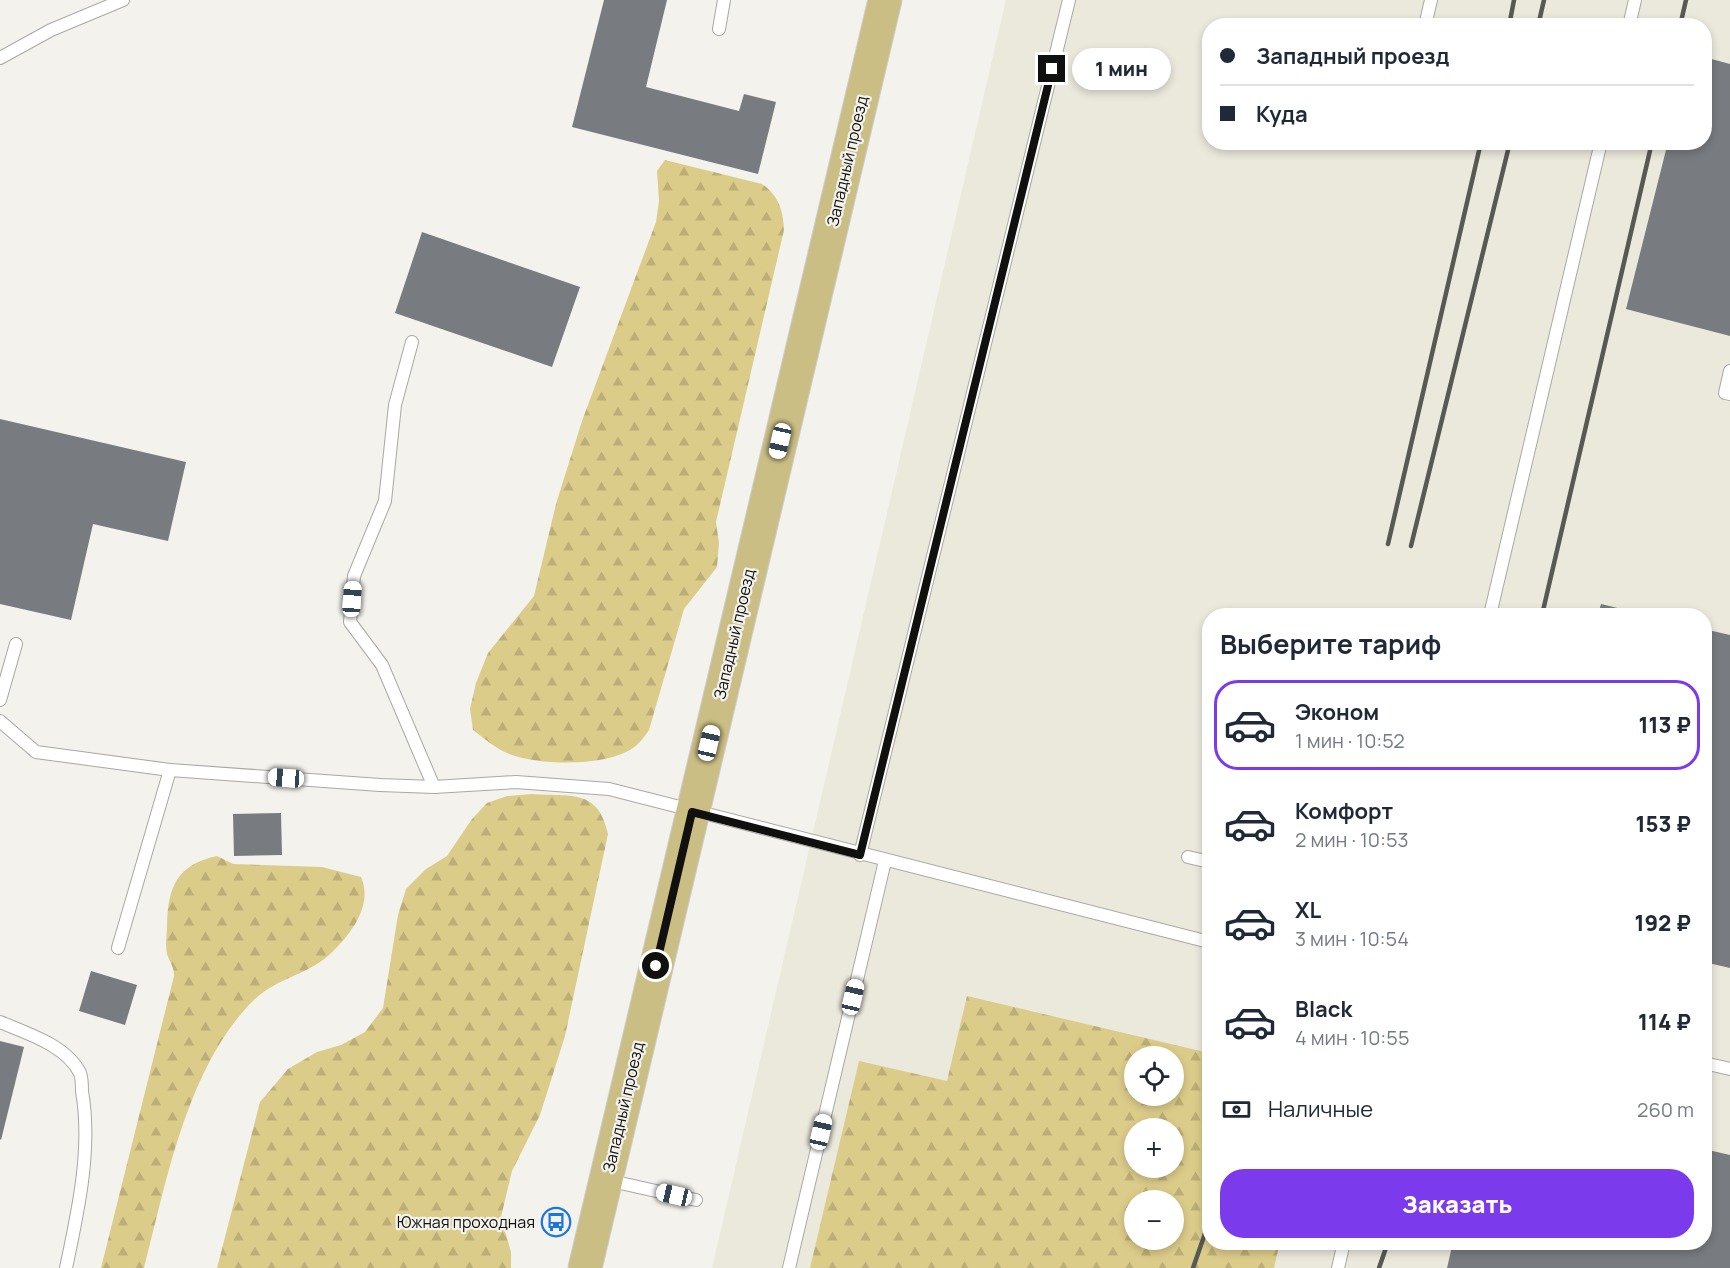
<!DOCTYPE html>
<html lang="ru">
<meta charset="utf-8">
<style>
body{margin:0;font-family:Manrope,sans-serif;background:#f6f6f7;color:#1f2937;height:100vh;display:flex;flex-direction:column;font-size:22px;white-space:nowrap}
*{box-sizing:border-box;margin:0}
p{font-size:20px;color:#747a83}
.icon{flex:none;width:33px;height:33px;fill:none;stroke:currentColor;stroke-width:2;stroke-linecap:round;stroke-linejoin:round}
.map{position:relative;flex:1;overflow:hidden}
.sheet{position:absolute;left:1202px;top:608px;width:510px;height:642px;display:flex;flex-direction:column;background:#fff;border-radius:24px;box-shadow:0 3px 9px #0003}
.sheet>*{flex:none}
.guide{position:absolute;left:1202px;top:18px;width:510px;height:132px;border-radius:24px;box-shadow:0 3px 9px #0003;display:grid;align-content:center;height:132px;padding:0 18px;background:#fff}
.buttons{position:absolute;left:1124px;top:1046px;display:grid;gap:12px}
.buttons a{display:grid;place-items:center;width:60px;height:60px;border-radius:50%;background:#fff;box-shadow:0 3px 9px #0003;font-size:30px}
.end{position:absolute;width:27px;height:27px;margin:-14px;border:8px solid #10100e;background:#fff;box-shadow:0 0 0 3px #fff}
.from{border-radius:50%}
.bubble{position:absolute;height:42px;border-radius:21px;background:#fff;box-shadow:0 3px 9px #0003;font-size:20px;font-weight:800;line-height:42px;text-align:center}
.car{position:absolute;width:18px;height:36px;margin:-18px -9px;border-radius:8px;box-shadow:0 0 4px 2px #0007;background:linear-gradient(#fff 24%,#345 0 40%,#fff 0 76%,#345 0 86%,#fff 0)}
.guide b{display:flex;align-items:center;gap:21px;height:57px;font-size:22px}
.guide b+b{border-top:2px solid #e0e1e3}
.guide i{width:15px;height:15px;background:#1f2937}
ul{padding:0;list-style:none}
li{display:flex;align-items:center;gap:18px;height:90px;margin:0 12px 9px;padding:0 6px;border:3px solid transparent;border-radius:24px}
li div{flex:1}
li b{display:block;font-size:22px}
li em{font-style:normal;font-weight:800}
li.current{border-color:#7c3aed}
li>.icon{width:54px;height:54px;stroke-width:1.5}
h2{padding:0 18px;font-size:27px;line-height:72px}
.pay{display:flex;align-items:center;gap:15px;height:66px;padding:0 18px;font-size:22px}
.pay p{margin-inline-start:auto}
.primary-button{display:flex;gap:12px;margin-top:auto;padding:12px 18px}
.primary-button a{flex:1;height:69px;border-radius:24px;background:#7c3aed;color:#fff;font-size:24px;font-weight:800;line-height:69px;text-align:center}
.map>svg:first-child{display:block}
.built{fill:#ebe8dc;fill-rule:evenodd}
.forest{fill:url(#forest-firs);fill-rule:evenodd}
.building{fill:#787b7f}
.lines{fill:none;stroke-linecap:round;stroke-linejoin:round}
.service-casing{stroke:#a9a8a3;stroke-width:14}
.primary-casing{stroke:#cfcfcf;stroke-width:35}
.service{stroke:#fff;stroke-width:12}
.primary{stroke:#cbbe85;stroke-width:33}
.rail{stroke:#585855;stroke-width:4.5}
.route{stroke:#10100e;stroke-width:8}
.labels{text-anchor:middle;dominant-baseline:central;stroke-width:4.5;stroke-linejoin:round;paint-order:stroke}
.street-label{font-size:16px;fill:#10100e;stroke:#f3f2ed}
.poi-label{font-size:16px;fill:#10100e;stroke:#f3f2ed;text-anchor:end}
</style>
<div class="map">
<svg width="1730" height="1268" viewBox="0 0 1730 1268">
<defs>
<pattern id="forest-firs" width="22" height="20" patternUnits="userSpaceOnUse" patternTransform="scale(1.5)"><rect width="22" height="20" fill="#dccc8a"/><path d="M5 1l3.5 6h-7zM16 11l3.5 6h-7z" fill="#bcae76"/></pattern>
</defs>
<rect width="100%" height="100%" fill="#f3f2ed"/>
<path class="built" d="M1006 0H1730V1268H712ZM1209 26H1704V142H1209ZM1209 615H1704V1242H1209ZM1134 1056H1173V1095H1134ZM1134 1128H1173V1167H1134ZM1134 1200H1173V1239H1134Z"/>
<g class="forest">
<path d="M665 160 762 184C779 196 783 210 784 230L716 522 719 543 717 567 684 609 649 730C643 739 637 747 626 752 598 766 541 765 512 755 497 750 485 739 473 730L470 709 476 683 488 653 534 596 556 504 582 421 656 222 659 201 657 171Z"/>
<path d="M532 794C571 797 598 788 608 834L565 1036 540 1115 512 1171 501 1217 511 1252V1268H217L260 1102 288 1069 317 1052 341 1045 365 1032 383 1008 398 915 406 889 426 869 447 856 472 819 487 803 507 796Z"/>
<path d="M217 856 233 864 322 867 361 877C374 906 349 937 328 956 302 978 274 977 247 1007 186 1074 166 1182 144 1268H101L174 976C174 966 170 963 167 954 165 945 167 934 167 925 168 886 177 865 217 856Z"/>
<path d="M967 996 1209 1053V1242H1280L1274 1268H810L859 1061 947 1081ZM1134 1056H1173V1095H1134ZM1134 1128H1173V1167H1134ZM1134 1200H1173V1239H1134Z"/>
</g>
<g class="building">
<polygon points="604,0 667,0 646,87 739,111 744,94 776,102 758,174 572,127"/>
<polygon points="1704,57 1730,64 1730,336 1626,309 1668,142 1704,142"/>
<polygon points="422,232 580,287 552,367 395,313"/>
<polygon points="0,419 186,462 168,541 93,524 71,620 0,604"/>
<polygon points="1601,604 1642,614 1642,615 1598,615"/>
<polygon points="1704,629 1730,635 1730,968 1704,962"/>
<polygon points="281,813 282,855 234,856 233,814"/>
<polygon points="91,971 137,985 125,1025 79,1011"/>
<polygon points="0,1041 24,1047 1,1140 0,1139"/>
<polygon points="1704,1149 1730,1155 1730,1268 1447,1268 1453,1242 1704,1242"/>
</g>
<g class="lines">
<g class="service-casing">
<g id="service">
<polyline points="1425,26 1431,0"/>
<polyline points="1629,26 1635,0"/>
<polyline points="719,29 724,0"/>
<polyline points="0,58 51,30 123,0"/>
<polyline points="412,342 395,405 385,501 354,576 350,622 382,665 434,787"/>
<polyline points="1730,371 1725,393 1730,394"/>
<polyline points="1490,615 1601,142"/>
<polyline points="0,700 16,644"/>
<polyline points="0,721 36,752 170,770 380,785 434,787 516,782 609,789 1209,942"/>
<polyline points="860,855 1069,0"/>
<polyline points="1188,857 1209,862"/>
<polyline points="118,948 170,770"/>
<path d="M0 1022C26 1033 66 1045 80 1073 82 1078 82 1086 82 1091 92 1149 78 1211 66 1268"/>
<polyline points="1704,1063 1730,1069"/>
<polyline points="607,1180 696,1200"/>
<polyline points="789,1268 885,861"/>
<polyline points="1338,1268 1344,1242"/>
</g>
</g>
<g class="primary-casing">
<polyline id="primary" points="585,1268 885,0"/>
</g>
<use href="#service" class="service"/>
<use href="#primary" class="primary"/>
<g class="rail">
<polyline points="1509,26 1514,0"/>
<polyline points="1538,26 1544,0"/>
<polyline points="1680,26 1686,0"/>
<polyline points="1388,544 1481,142"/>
<polyline points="1411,546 1510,142"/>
<polyline points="1542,615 1652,142"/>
<polyline points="1193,1268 1209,1222"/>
<polyline points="1379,1268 1388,1242"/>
</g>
</g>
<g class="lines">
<polyline class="route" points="656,966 692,812 860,855 1052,69"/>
</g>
<defs>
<g id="bus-ring" transform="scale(1.5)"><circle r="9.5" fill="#f3f2ed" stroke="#1d76df" stroke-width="1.5"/><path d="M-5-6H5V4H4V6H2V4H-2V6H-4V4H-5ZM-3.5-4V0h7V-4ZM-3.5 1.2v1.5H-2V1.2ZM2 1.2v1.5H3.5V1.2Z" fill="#1d76df"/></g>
</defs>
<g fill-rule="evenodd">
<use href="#bus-ring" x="556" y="1222"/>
</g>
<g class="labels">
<g class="street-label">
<text transform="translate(847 161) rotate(-77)">Западный проезд</text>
<text transform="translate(734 634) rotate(-77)">Западный проезд</text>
<text transform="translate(623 1107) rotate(-77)">Западный проезд</text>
</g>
<g class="poi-label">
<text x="535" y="1222">Южная проходная</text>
</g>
</g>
</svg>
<div class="buttons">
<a><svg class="icon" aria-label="locate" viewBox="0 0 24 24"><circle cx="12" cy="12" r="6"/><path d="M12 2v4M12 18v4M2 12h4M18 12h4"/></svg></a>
<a>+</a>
<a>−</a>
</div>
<i class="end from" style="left:656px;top:966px"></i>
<i class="end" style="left:1052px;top:69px"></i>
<div class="bubble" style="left:1072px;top:48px;width:99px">1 мин</div>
<i class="car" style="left:780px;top:441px;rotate:193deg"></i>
<i class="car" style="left:352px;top:599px;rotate:4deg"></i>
<i class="car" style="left:709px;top:743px;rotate:13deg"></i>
<i class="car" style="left:286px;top:778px;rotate:274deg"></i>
<i class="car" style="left:853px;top:997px;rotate:13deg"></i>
<i class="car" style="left:821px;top:1132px;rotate:13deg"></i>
<i class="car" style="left:674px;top:1195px;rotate:283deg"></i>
<div class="guide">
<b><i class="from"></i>Западный проезд</b>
<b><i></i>Куда</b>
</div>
<section class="sheet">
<h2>Выберите тариф</h2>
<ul>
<li class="current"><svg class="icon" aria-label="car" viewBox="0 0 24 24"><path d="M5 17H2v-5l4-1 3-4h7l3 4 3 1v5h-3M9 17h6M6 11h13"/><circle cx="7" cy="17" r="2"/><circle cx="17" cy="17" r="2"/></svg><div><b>Эконом</b><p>1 мин · 10:52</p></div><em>113 ₽</em></li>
<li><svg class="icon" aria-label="car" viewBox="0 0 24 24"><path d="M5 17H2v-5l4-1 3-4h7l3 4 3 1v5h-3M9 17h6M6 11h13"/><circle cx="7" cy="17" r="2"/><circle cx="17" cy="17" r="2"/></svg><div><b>Комфорт</b><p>2 мин · 10:53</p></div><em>153 ₽</em></li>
<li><svg class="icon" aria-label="car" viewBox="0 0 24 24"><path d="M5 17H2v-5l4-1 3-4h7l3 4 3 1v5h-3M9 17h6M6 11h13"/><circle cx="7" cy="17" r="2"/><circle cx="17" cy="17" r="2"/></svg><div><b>XL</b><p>3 мин · 10:54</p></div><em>192 ₽</em></li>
<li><svg class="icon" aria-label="car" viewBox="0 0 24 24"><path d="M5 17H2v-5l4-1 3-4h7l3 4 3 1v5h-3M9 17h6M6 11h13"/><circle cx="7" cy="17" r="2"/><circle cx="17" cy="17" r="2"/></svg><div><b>Black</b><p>4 мин · 10:55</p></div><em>114 ₽</em></li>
</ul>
<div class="pay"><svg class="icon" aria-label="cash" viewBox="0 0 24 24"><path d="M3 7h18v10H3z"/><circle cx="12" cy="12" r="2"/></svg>Наличные<p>260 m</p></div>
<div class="primary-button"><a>Заказать</a></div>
</section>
</div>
